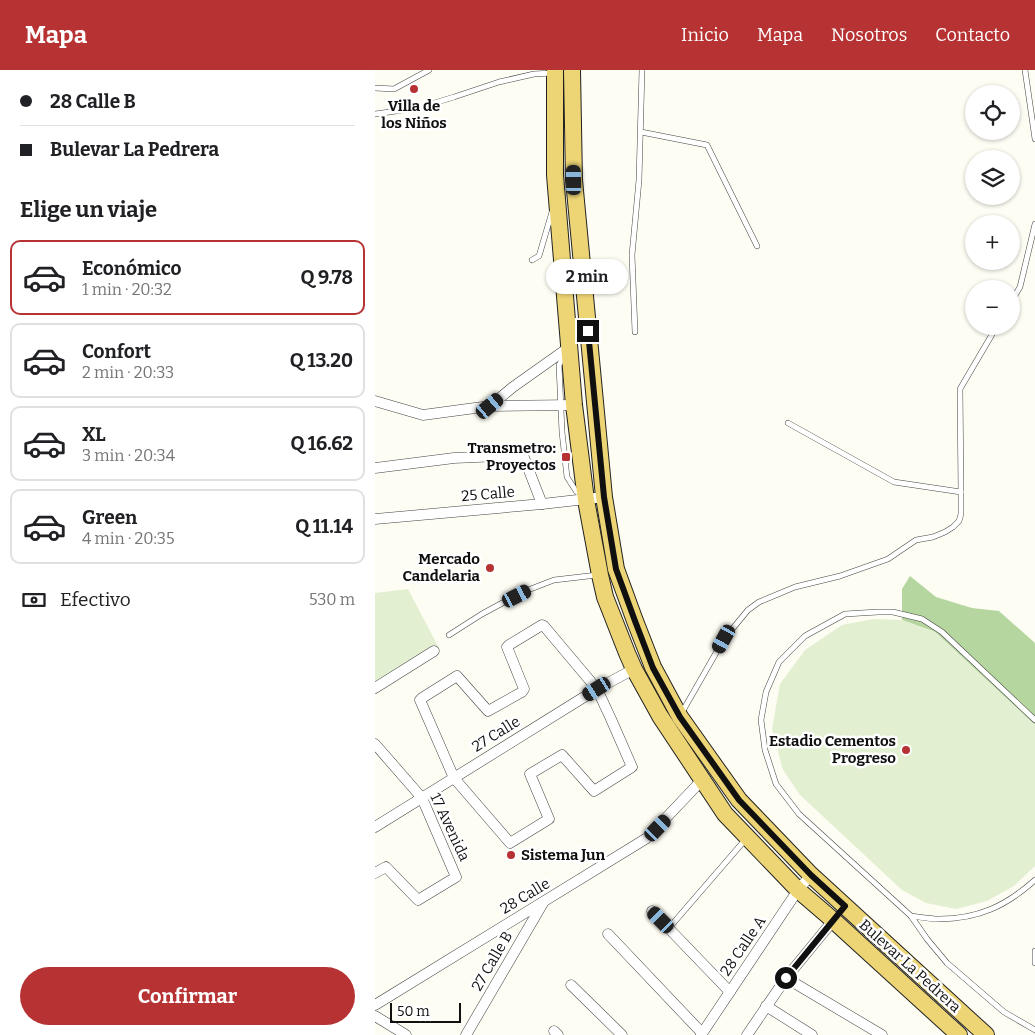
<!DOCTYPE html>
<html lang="es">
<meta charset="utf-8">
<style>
body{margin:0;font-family:Bitter,serif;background:#f6f6f6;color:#202124;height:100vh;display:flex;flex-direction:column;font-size:19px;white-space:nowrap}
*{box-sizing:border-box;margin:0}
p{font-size:16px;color:#757577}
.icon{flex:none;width:28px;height:28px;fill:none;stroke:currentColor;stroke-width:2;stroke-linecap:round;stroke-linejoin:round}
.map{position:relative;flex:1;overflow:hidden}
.side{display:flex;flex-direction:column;background:#fff;width:375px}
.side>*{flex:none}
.guide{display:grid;align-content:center;height:110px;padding:0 20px;background:#fff}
.controls{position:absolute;left:590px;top:15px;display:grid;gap:10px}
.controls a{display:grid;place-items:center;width:55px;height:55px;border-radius:50%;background:#fff;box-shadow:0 1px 4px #0004;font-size:25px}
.scale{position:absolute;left:15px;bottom:12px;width:71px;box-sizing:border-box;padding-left:5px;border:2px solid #101010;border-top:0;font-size:14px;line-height:18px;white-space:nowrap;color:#101010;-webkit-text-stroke:4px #fff;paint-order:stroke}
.end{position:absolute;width:22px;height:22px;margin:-11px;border:6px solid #101010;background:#fff;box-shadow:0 0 0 2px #fff}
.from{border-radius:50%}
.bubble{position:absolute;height:35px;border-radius:18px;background:#fff;box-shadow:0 1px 4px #0004;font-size:16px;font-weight:700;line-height:35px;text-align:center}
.car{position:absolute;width:15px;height:30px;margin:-15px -8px;border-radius:6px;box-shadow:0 0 4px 1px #0007;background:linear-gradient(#222 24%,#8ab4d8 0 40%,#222 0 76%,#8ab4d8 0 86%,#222 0)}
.guide b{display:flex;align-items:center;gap:18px;height:48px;font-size:19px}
.guide b+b{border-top:1px solid #e0e0e0}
.guide i{width:12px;height:12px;background:#202124}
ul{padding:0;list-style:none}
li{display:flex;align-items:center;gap:15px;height:75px;margin:0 10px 8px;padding:0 10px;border:2px solid #e0e0e0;border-radius:10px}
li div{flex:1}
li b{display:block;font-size:19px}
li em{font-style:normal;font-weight:700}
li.current{border-color:#b63233}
li>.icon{width:45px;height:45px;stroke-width:1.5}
h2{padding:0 20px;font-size:22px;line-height:60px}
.pay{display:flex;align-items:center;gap:12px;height:55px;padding:0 20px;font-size:19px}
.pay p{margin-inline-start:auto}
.cta{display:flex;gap:10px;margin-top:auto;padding:10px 20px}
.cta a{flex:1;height:58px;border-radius:30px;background:#b63233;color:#fff;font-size:20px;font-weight:700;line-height:58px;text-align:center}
header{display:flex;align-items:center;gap:30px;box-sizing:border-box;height:70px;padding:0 25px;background:#b63233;color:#fff}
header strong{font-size:24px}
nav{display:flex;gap:28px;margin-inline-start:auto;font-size:18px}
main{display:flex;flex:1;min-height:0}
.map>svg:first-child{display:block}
.forest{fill:#b6d6a0}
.pitch{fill:#e3efd1}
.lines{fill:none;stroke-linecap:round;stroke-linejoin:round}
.lane-casing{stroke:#434343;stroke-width:6}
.street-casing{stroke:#434343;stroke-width:11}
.primary-casing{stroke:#212121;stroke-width:18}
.lane{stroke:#fff;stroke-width:5}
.street{stroke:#fff;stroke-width:10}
.primary{stroke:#edd575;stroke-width:16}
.route{stroke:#101010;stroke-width:6}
.poi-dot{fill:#b63233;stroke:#fff;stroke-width:2}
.labels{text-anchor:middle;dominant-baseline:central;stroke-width:5;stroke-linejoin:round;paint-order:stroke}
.poi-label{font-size:15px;font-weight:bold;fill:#101010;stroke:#fff;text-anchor:end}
.street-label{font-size:15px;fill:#101010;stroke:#fff}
</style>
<header>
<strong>Mapa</strong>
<nav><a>Inicio</a><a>Mapa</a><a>Nosotros</a><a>Contacto</a></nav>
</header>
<main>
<section class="side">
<div class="guide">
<b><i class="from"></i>28 Calle B</b>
<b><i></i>Bulevar La Pedrera</b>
</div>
<h2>Elige un viaje</h2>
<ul>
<li class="current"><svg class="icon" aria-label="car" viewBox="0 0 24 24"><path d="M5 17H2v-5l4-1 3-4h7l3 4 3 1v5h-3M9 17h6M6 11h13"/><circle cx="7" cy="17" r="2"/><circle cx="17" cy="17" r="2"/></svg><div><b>Económico</b><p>1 min · 20:32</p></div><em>Q 9.78</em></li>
<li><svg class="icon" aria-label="car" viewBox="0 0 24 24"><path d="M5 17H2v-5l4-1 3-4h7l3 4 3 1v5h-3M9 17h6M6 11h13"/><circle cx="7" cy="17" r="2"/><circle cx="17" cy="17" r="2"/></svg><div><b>Confort</b><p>2 min · 20:33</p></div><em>Q 13.20</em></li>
<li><svg class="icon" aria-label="car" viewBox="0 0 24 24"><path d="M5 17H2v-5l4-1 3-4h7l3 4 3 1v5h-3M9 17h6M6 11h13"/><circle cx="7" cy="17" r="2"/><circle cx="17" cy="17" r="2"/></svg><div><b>XL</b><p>3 min · 20:34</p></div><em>Q 16.62</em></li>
<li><svg class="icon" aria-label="car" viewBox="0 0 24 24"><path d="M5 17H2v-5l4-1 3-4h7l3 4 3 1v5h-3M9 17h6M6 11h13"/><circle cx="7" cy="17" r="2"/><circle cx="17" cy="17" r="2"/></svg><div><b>Green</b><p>4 min · 20:35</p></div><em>Q 11.14</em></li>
</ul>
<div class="pay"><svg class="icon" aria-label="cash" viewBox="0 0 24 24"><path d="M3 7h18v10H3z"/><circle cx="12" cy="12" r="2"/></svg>Efectivo<p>530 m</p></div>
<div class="cta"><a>Confirmar</a></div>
</section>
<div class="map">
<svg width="660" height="965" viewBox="0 0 660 965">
<rect width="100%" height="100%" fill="#fefdf4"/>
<polygon class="forest" points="535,506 561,527 597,538 624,541 660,573 660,655 560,562 527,550 527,519"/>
<g class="pitch">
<polygon points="33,519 65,580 0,622 0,523"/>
<polygon points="498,549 527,550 560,562 660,655 660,796 639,816 612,831 581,839 551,833 527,820 425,725 408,700 397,659 405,614 430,580 467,555"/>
</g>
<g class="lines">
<g class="lane-casing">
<g id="lane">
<polyline points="650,0 660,69"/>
<polyline points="0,18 19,19 54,0"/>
<polyline points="0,44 43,38 79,27 124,12 159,4 177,3"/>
<polyline points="266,62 332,75 382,176"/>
<polyline points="157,190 164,186 177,142"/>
<polyline points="636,232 645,217 660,154"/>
<polyline points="260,262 257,185 264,110 267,0"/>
<polyline points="190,285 184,295 187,362 192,407 201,421 207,426"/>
<polyline points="413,353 519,412 586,422 585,319 622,256"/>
<polyline points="74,565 107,544 131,531 153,520 179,510 222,505"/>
<polyline points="306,644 349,569 373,540 384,532 420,517 465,506 513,489 541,470 558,467 570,462 578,457 584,451 586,444 586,422"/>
<polyline points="660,650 567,562 547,549 518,542 503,542 470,544 430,566 404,592 391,622 386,650 390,680 401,714 424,744 536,846 552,869 572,893 629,942 660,960"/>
<path d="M536 846C545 847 555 849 564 849 603 849 631 836 660 810"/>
<polyline points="294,858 370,770"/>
<polyline points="660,881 660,893"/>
</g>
</g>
<g class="street-casing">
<g id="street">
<polyline points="0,331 48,345 115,336 199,335"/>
<polyline points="115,336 138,317 193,278"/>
<polyline points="0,398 79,388 148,385 167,434"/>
<polyline points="0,449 167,434 229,427"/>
<polygon points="167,555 169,556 222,619 236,649 257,697 219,721 187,685 155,704 174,749 135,773 79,708 45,630 47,628 82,606 113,641 147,622 149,619 132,577 134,575"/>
<polyline points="0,618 59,581"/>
<polyline points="0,674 47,728 81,807 43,830 11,797 0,803"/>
<polyline points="0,757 222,619 259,599"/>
<polyline points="277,841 355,922"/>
<polyline points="233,864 327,963"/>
<polyline points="411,908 507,965"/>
<polyline points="196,915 247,965"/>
<polyline points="0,935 272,768 327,710"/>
<polyline points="391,936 437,965"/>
<polyline points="0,946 31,965"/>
<polyline points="179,961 183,965"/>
<polyline points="91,965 168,833"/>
<polyline points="326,965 423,820 436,805"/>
<polyline points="372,965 411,908 461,847"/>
</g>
</g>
<g class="primary-casing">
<g id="primary">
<polyline points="180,0 180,105 199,335 211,430 225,505 230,527 252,583 259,599 285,646 350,744 423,820 458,850 584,965"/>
<polyline points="197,0 199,110 229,427 241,499 260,551 278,597 305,647 364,730 436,805 611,965"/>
</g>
</g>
<use href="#lane" class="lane"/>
<use href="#street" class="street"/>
<use href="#primary" class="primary"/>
</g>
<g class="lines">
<polyline class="route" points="213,261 229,427 241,499 260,551 278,598 305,647 364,730 436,805 470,836 411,908"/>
</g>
<g class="poi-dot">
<circle cx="39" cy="19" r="5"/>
<rect x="186" y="382" width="10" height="10" rx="2.5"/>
<circle cx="115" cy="498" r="5"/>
<circle cx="531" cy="680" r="5"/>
<circle cx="136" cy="785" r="5"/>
</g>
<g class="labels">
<g class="poi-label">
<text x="39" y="36" text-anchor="middle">Villa de<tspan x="39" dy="17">los Niños</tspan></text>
<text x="181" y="378">Transmetro:<tspan x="181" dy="17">Proyectos</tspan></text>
<text x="105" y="489">Mercado<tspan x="105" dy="17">Candelaria</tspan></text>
<text x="521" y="671">Estadio Cementos<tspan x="521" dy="17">Progreso</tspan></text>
<text x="146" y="785" text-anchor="start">Sistema Jun</text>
</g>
<g class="street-label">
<text transform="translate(113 424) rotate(-5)">25 Calle</text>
<text transform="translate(121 664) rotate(-32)">27 Calle</text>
<text transform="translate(75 757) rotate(65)">17 Avenida</text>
<text transform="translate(150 826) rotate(-31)">28 Calle</text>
<text transform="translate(368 876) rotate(-56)">28 Calle A</text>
<text transform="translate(117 891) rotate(-60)">27 Calle B</text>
<text transform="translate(535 896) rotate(42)">Bulevar La Pedrera</text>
</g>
</g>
</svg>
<div class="controls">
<a><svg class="icon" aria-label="locate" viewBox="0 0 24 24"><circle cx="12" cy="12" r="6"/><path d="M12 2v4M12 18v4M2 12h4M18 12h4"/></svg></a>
<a><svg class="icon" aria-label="layers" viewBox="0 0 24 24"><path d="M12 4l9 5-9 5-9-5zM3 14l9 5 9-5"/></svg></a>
<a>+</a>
<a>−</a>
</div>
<div class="scale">50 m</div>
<i class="end from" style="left:411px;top:908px"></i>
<i class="end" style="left:213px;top:261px"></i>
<div class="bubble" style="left:171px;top:189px;width:82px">2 min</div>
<i class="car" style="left:199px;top:110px;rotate:359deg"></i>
<i class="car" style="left:115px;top:336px;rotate:50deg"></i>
<i class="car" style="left:142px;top:526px;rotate:63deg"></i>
<i class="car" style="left:349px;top:569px;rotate:209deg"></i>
<i class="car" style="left:222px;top:619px;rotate:238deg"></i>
<i class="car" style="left:283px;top:758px;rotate:44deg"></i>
<i class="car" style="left:286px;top:850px;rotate:315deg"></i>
</div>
</main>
